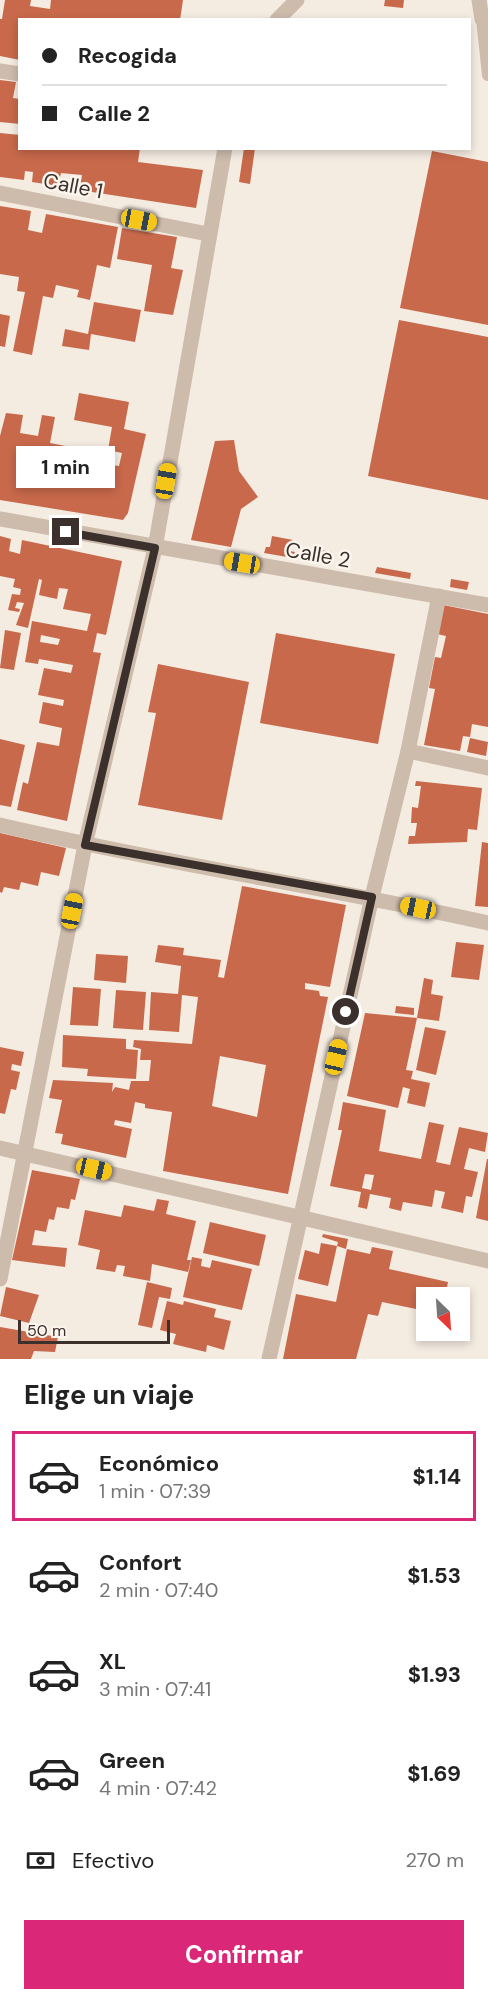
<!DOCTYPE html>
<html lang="es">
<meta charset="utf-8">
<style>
body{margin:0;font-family:"DM Sans",sans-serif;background:#f2f2f2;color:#222;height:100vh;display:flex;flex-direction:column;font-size:22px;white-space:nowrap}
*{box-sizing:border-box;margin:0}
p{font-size:20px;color:#767676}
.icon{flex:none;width:33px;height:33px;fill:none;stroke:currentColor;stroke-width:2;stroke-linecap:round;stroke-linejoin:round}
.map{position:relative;height:1359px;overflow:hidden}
.drawer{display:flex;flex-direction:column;background:#fff;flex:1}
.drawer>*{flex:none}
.top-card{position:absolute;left:18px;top:18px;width:453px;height:132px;border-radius:0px;box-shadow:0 3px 9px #0003;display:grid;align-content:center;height:132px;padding:0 24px;background:#fff}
.needle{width:39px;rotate:155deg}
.tools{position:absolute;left:416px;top:1287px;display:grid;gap:12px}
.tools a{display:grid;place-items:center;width:54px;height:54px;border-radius:0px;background:#fff;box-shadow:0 3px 9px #0003;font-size:30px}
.scale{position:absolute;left:18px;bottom:15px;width:152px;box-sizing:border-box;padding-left:6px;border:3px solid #3b302b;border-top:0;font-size:16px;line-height:21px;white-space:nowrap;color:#3b302b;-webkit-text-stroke:4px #fbf5ee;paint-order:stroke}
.end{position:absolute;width:27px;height:27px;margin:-14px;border:8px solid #3b302b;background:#fff;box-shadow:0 0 0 3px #fff}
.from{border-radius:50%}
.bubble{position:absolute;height:42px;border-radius:0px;background:#fff;box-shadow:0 3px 9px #0003;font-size:20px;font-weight:700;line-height:42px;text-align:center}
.car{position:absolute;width:18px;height:36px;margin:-18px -9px;border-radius:8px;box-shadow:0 0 4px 2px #0007;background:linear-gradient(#f5c518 24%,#345 0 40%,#f5c518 0 76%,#345 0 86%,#f5c518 0)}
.top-card b{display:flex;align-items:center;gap:21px;height:57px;font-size:22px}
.top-card b+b{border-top:2px solid #e0e0e0}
.top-card i{width:15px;height:15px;background:#222}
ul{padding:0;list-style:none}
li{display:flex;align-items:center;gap:18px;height:90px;margin:0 12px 9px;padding:0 12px;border:3px solid transparent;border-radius:0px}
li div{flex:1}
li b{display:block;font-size:22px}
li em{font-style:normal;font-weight:700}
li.selected{border-color:#db2777}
li>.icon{width:54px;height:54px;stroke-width:1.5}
h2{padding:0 24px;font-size:27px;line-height:72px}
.pay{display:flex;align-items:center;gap:15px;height:66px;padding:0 24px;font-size:22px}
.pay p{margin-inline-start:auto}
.primary-button{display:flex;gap:12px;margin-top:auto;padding:12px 24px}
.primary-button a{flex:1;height:69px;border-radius:0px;background:#db2777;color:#fff;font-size:24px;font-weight:700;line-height:69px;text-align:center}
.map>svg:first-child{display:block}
.building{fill:#c8694b;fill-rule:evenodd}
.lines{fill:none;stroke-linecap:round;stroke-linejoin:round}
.service{stroke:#cdbbac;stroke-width:12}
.minor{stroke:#cdbbac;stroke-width:15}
.route{stroke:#3b302b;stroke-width:8}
.labels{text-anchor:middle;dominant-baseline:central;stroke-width:5;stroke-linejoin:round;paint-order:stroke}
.street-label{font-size:21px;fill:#3b302b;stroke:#fbf5ee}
</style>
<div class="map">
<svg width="488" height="1359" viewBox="0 0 488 1359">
<rect width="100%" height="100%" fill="#f4ebe1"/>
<g class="building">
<polygon points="5,0 31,0 30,6 50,9 51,0 183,0 180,20 20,20 20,60 0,56 0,19 2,19"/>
<polygon points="385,0 404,0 403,8 384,6"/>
<polygon points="0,80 16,82 13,98 20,99 20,124 0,122"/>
<polygon points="0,133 20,135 20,148 140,148 138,162 203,170 196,208 79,190 82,175 61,173 58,186 32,182 33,172 25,171 24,180 0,177"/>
<polygon points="244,148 255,148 250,184 239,182"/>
<polygon points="432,151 488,162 488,325 400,308"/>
<polygon points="0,206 31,211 28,230 42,233 46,214 118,227 110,268 97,265 90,300 77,297 79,290 56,285 53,298 43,296 32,355 13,351 25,292 17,291 19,277 0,274"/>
<polygon points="122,228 177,237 171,268 183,270 173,315 144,311 152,265 117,259"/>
<polygon points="94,302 141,310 135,342 91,334 89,350 62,346 65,329 88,334"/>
<polygon points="0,314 10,316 5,347 0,346"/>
<polygon points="399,320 488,337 488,500 368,476"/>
<polygon points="79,393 129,402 124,429 146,434 128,513 123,520 0,500 0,436 6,413 23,415 20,433 38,436 42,415 55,417 50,443 81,449 80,453 102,457 98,476 103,476 105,464 119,466 122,453 108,450 112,427 74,420"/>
<polygon points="234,440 239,471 258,497 241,509 231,547 191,540 215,441"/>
<path d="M0 536 11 539 9 551 20 554 22 540 122 561 106 635 97 633 93 652 101 653 67 821 17 810 23 782 28 784 37 742 59 746 62 728 39 723 43 702 63 706 64 700 38 695 44 668 71 673 73 665 39 659 38 664 25 662 32 621 87 631 91 614 63 609 68 589 59 588 57 599 39 595 42 580 39 579 28 628 16 625 24 603 17 602 15 608 20 609 19 612 8 610 12 594 20 595 21 589 13 587 15 579 0 576ZM41 635 60 639 58 645 40 642Z"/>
<polygon points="272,536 293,540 290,551 295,552 293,558 264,553 266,547 270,547"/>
<polygon points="316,549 332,552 330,565 314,562"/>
<polygon points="377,567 411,573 410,579 375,573"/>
<polygon points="451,579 469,582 467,590 450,587"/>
<polygon points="443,605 488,614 488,727 472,724 470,737 463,736 460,751 424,745 435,689 429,688 435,657 441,658 446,636 437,634"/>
<polygon points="5,630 21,633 14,670 0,668"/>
<polygon points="276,633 395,654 378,744 260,723"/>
<polygon points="158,664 249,682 222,820 138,805 156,713 148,712"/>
<polygon points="470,738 488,742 486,756 467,752"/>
<polygon points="0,739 25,745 11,807 0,805"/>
<polygon points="416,781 482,788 477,830 468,829 467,842 408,844 409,836 415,836 417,823 411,823 412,807 418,808 421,786 415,786"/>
<polygon points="0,833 66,848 59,876 41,872 38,886 21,882 19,890 4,887 2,893 0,892"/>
<polygon points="482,842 488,843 488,907 475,906"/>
<path d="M242 886 346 905 330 987 305 983V989L319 991 320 996 328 997 288 1194 163 1171 172 1112 145 1108V1104L135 1102 131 1123 115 1120 114 1125 132 1129 126 1158 61 1144 63 1134 55 1133 62 1100 49 1098 53 1080 113 1083 112 1092 115 1087 129 1090 131 1081H149L151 1060H140L141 1049 133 1047 134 1040 192 1044 198 997 182 995 179 1032 149 1030 151 992 178 994 181 966 155 962 158 945 184 948 183 955 221 960 218 977 224 978ZM220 1056 266 1065 257 1117 212 1106Z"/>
<polygon points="456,942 484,945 479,980 451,977"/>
<polygon points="96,954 128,956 126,983 94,980"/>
<polygon points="424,978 433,980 431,994 443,996 439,1021 417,1018"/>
<polygon points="73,987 101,989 98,1026 70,1025"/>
<polygon points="116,990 146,992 143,1030 113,1028"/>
<polygon points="396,1006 414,1008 414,1015 395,1013"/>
<polygon points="365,1013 417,1018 406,1070 413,1071 411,1079 430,1083 425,1107 407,1103 410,1089 403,1087 398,1108 347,1096"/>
<polygon points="425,1027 446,1031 436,1075 416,1070"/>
<polygon points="63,1035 126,1039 126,1049 138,1050 136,1079 87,1076 88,1069 62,1067"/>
<polygon points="0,1047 24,1052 21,1066 12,1064 11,1070 20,1072 16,1090 11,1089 5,1114 0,1113"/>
<path d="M343 1102 386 1110 379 1151 421 1159 429 1122 444 1125 436 1162 450 1165 459 1127 488 1133 485 1152 469 1148 464 1169 478 1172 472 1197 466 1196 463 1213 441 1208 445 1192 435 1190 432 1207 403 1202 401 1211 389 1208 391 1198 370 1194 367 1209 358 1207 361 1192 330 1186 342 1130H338ZM365 1174 374 1175 371 1190 362 1188Z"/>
<polygon points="487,1159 488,1159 488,1221 476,1218"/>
<polygon points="32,1170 80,1179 75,1200 71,1199 69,1209 57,1207 54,1220 49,1219 46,1232 35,1230 32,1245 67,1248 65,1267 12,1260"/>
<polygon points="157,1199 169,1201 166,1214 196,1221 187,1260 191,1260 188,1272 152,1264 150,1281 123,1276 125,1266 117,1265 115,1272 96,1269 100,1250 78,1245 85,1210 121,1217 124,1205 154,1211"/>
<polygon points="210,1222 266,1235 259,1266 203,1253"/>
<polygon points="323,1234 348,1239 346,1249 337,1246 328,1286 298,1279 305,1250 319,1254 321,1243 337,1246 338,1242 322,1237"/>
<polygon points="372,1247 393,1251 389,1269 448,1282 445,1298 426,1298 426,1311 382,1302 378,1316 368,1314 356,1359 283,1359 296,1294 336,1302 347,1249 370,1254"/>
<polygon points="192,1257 202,1259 201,1266 210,1268 212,1260 252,1269 242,1310 183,1297"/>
<polygon points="147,1282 172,1288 170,1299 159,1297 152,1328 138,1325"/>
<polygon points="6,1287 39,1295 29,1323 0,1316"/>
<polygon points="167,1301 183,1305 184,1301 216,1309 214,1317 231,1321 224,1350 207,1345 206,1352 173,1344 176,1334 160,1330"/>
<polygon points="0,1327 58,1337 55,1352 34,1351 31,1359 0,1359"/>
</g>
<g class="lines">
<polyline class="service" points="482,19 488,75"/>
<g class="minor">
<polyline points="479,0 482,19"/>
<polyline points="277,20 297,0"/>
<polyline points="0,71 20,74"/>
<polyline points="0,193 208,234"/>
<polyline points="0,519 488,605"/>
<polyline points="408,751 488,768"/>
<path d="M0 825C162 863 326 887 488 923"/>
<polyline points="0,1148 488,1261"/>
<polyline points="0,1279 85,845 155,548 225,148"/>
<polyline points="269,1359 372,897 408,751 439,596"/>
</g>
</g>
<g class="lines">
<polyline class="route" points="66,532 155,548 85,845 372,897 346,1012"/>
</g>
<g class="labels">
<g class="street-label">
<text transform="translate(73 186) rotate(11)">Calle 1</text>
<text transform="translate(318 555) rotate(10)">Calle 2</text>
</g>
</g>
</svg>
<div class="tools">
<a><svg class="needle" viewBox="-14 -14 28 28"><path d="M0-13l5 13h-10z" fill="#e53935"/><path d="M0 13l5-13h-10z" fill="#767676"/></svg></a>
</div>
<div class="scale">50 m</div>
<i class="end from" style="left:346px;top:1012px"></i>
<i class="end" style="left:66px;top:532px"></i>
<div class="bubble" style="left:16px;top:446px;width:99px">1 min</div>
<i class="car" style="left:139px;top:220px;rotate:101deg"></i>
<i class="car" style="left:166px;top:481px;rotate:9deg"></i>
<i class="car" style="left:242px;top:563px;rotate:280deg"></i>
<i class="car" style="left:418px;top:908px;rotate:282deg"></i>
<i class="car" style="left:72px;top:911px;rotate:11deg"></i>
<i class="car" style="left:336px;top:1057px;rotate:13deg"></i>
<i class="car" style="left:94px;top:1169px;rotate:103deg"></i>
<div class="top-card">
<b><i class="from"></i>Recogida</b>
<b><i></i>Calle 2</b>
</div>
</div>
<section class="drawer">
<h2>Elige un viaje</h2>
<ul>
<li class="selected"><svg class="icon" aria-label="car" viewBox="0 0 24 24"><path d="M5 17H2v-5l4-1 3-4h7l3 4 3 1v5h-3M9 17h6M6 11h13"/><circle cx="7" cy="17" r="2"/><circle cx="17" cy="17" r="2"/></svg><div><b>Económico</b><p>1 min · 07:39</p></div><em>$1.14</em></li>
<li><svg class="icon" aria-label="car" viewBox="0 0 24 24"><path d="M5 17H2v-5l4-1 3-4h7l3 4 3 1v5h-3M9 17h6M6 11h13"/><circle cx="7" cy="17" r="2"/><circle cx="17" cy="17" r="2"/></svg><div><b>Confort</b><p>2 min · 07:40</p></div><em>$1.53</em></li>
<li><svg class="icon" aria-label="car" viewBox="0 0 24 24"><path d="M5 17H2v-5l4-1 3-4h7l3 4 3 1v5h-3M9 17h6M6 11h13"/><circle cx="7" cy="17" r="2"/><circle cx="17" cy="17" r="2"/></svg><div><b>XL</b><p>3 min · 07:41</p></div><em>$1.93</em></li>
<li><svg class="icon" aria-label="car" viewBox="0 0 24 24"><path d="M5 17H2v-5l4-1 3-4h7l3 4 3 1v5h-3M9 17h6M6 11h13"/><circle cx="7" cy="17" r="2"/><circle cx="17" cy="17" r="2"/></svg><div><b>Green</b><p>4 min · 07:42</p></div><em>$1.69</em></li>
</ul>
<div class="pay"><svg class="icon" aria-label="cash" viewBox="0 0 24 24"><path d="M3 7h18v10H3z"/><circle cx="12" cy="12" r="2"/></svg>Efectivo<p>270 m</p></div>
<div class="primary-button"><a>Confirmar</a></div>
</section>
